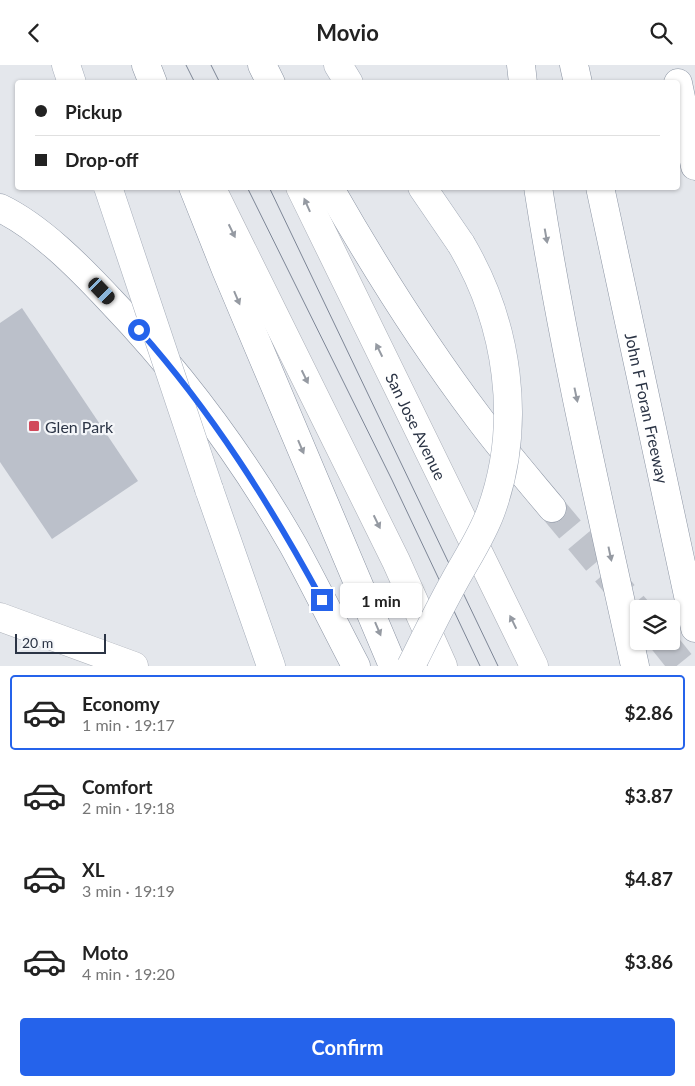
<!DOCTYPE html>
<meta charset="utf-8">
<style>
body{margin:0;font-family:Lato,sans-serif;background:#f2f2f2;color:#222;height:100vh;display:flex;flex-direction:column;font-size:19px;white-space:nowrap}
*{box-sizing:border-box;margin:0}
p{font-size:16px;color:#767676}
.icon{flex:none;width:28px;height:28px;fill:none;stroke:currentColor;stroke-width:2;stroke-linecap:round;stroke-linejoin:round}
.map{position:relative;height:601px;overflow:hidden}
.drawer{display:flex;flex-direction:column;background:#fff;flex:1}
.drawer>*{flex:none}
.banner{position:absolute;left:15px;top:15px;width:665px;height:110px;border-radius:5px;box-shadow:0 1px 4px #0004;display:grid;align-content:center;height:110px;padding:0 20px;background:#fff}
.controls{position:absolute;left:630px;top:535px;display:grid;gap:10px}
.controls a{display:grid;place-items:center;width:50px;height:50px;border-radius:5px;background:#fff;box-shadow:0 1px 4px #0004;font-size:25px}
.scale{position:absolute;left:15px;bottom:12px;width:91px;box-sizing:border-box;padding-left:5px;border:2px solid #2b3445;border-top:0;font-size:14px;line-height:18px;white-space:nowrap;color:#2b3445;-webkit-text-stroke:4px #f4f6f9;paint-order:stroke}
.end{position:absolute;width:22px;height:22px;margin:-11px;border:6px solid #2563eb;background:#fff;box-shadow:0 0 0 2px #fff}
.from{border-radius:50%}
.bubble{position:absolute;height:35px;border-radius:5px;background:#fff;box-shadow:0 1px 4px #0004;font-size:16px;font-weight:700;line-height:35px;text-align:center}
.car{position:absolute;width:15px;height:30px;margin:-15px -8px;border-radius:6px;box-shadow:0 0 4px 1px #0007;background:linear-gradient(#222 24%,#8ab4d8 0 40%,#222 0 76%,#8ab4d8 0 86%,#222 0)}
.banner b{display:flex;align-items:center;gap:18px;height:48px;font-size:19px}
.banner b+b{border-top:1px solid #e0e0e0}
.banner i{width:12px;height:12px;background:#222}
ul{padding:9px 0 0;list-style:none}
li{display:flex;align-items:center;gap:15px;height:75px;margin:0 10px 8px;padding:0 10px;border:2px solid transparent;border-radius:5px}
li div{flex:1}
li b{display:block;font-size:19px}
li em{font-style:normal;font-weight:700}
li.on{border-color:#2563eb}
li>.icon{width:45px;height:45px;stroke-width:1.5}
.button{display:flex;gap:10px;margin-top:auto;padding:10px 20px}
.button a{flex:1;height:58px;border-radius:5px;background:#2563eb;color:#fff;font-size:20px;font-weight:700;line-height:58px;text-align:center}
header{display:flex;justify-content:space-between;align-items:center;height:65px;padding:0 20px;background:#fff;font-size:22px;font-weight:700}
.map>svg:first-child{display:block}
.building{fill:#bbc0ca}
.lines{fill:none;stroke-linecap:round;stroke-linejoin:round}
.highway-tunnel{stroke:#bfc3cb;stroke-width:28;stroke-dasharray:28 14;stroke-linecap:butt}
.secondary-casing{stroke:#a9aeb7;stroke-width:29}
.primary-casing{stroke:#a3abb8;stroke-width:29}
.highway-casing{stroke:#8b94a3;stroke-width:29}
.secondary{stroke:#fff;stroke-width:28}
.primary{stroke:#fff;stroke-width:28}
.highway{stroke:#fff;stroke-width:28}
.tram{stroke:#7d8696;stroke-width:1}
.primary-bridge-casing{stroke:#a3abb8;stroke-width:29;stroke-linecap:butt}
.primary-bridge{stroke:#fff;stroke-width:28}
.oneway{fill:#959aa2}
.route{stroke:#2563eb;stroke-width:6}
.poi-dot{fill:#d1495b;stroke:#f4f6f9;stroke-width:2}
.labels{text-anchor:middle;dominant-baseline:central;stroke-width:4.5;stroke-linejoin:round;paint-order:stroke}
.street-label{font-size:16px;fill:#2b3445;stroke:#f4f6f9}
.poi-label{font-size:16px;fill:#2b3445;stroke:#f4f6f9;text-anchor:start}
</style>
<header><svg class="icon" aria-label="back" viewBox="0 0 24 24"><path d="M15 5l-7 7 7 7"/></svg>Movio<svg class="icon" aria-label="search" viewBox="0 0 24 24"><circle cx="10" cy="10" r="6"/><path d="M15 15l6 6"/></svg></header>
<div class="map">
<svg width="695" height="601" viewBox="0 0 695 601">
<rect width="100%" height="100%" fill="#e4e7ec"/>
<polygon class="building" points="22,243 138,416 52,474 0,397 0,258"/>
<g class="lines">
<g class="highway-tunnel">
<polyline points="552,443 639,547"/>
<polyline points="663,576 683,601"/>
</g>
<g class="secondary-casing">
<g id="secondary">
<polyline points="211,122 396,496 443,601"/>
<path id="s1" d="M300 122 534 601"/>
<polyline points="0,552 134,601"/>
</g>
</g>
<g class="primary-casing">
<g id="primary">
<polyline points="66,0 72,18"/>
<polyline points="338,0 349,18"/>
<polyline points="422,122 461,179"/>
<polyline points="209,424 271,601"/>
</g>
</g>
<g class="highway-casing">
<g id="highway">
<polyline points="146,0 153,18"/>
<polyline points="262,0 271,18"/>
<polyline points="521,0 523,18"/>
<polyline points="574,0 578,18"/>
<polyline points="678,18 695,101"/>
<polyline points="193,122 226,205 393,601"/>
<path d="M329 122C374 201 423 279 478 352 501 383 527 413 552 443"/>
<path d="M538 122C563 283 600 442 635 601"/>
<path id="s2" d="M600 122 695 563"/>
<path d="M0 143C40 162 80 203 110 235 181 309 242 391 293 480 315 520 335 561 356 601"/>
</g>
</g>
<use href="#secondary" class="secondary"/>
<use href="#primary" class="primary"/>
<use href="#highway" class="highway"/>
<g class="tram">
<polyline points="186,0 195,18"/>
<polyline points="211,0 220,18"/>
<polyline points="247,122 392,415 480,601"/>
<polyline points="269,122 498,601"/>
</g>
<g class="primary-bridge-casing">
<g id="primary-bridge">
<polyline points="108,122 209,424"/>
<path d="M411 601C425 573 439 544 454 517 467 493 482 471 491 446 523 358 508 258 461 179"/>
</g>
</g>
<use href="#primary-bridge" class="primary-bridge"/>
</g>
<defs><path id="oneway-solid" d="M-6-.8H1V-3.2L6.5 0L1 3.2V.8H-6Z" transform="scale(1.25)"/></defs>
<g class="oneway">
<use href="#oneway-solid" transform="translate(307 140) rotate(-114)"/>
<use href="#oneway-solid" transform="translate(232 166) rotate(64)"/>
<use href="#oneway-solid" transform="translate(546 171) rotate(80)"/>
<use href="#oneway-solid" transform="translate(237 233) rotate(67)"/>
<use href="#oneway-solid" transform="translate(379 285) rotate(-116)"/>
<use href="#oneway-solid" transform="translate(305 312) rotate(64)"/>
<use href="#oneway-solid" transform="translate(576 330) rotate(78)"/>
<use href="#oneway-solid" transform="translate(301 382) rotate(67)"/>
<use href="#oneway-solid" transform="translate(377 457) rotate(64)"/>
<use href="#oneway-solid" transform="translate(610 489) rotate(78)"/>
<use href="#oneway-solid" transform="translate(513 557) rotate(-116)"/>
<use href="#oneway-solid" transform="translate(378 564) rotate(67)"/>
</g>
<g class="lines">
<path class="route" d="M139 265C212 347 270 439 322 535"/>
</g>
<rect class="poi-dot" x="28" y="355" width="12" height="12" rx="2.5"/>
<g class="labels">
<g class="street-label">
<text stroke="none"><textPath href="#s2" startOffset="226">John F Foran Freeway</textPath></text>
<text stroke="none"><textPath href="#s1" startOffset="266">San Jose Avenue</textPath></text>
</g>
<g class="poi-label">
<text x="45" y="361">Glen Park</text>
</g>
</g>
</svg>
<div class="controls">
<a><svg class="icon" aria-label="layers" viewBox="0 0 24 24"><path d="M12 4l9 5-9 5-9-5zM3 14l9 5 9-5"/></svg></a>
</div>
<div class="scale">20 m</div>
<i class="end from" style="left:139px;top:265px"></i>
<i class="end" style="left:322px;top:535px"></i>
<div class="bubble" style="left:340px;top:518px;width:82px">1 min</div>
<i class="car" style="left:102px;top:226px;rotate:136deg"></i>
<div class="banner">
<b><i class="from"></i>Pickup</b>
<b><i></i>Drop-off</b>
</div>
</div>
<section class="drawer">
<ul>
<li class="on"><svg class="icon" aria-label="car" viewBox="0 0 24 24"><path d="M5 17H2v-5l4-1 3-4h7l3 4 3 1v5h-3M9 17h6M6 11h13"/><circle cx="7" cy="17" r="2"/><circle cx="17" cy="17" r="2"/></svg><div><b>Economy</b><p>1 min · 19:17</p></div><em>$2.86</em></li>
<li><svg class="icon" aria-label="car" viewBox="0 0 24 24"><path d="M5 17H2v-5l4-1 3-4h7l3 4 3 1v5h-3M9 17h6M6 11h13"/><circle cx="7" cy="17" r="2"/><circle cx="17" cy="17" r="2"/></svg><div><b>Comfort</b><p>2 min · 19:18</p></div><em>$3.87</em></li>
<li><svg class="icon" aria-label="car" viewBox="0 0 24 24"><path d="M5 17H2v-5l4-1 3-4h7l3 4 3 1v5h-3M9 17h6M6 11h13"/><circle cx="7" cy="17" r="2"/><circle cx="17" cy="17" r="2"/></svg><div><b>XL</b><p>3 min · 19:19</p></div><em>$4.87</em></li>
<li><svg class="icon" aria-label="car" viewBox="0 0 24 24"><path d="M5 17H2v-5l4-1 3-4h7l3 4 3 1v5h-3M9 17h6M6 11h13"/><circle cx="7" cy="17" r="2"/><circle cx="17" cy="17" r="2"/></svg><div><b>Moto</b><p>4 min · 19:20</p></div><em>$3.86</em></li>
</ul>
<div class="button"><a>Confirm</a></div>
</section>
